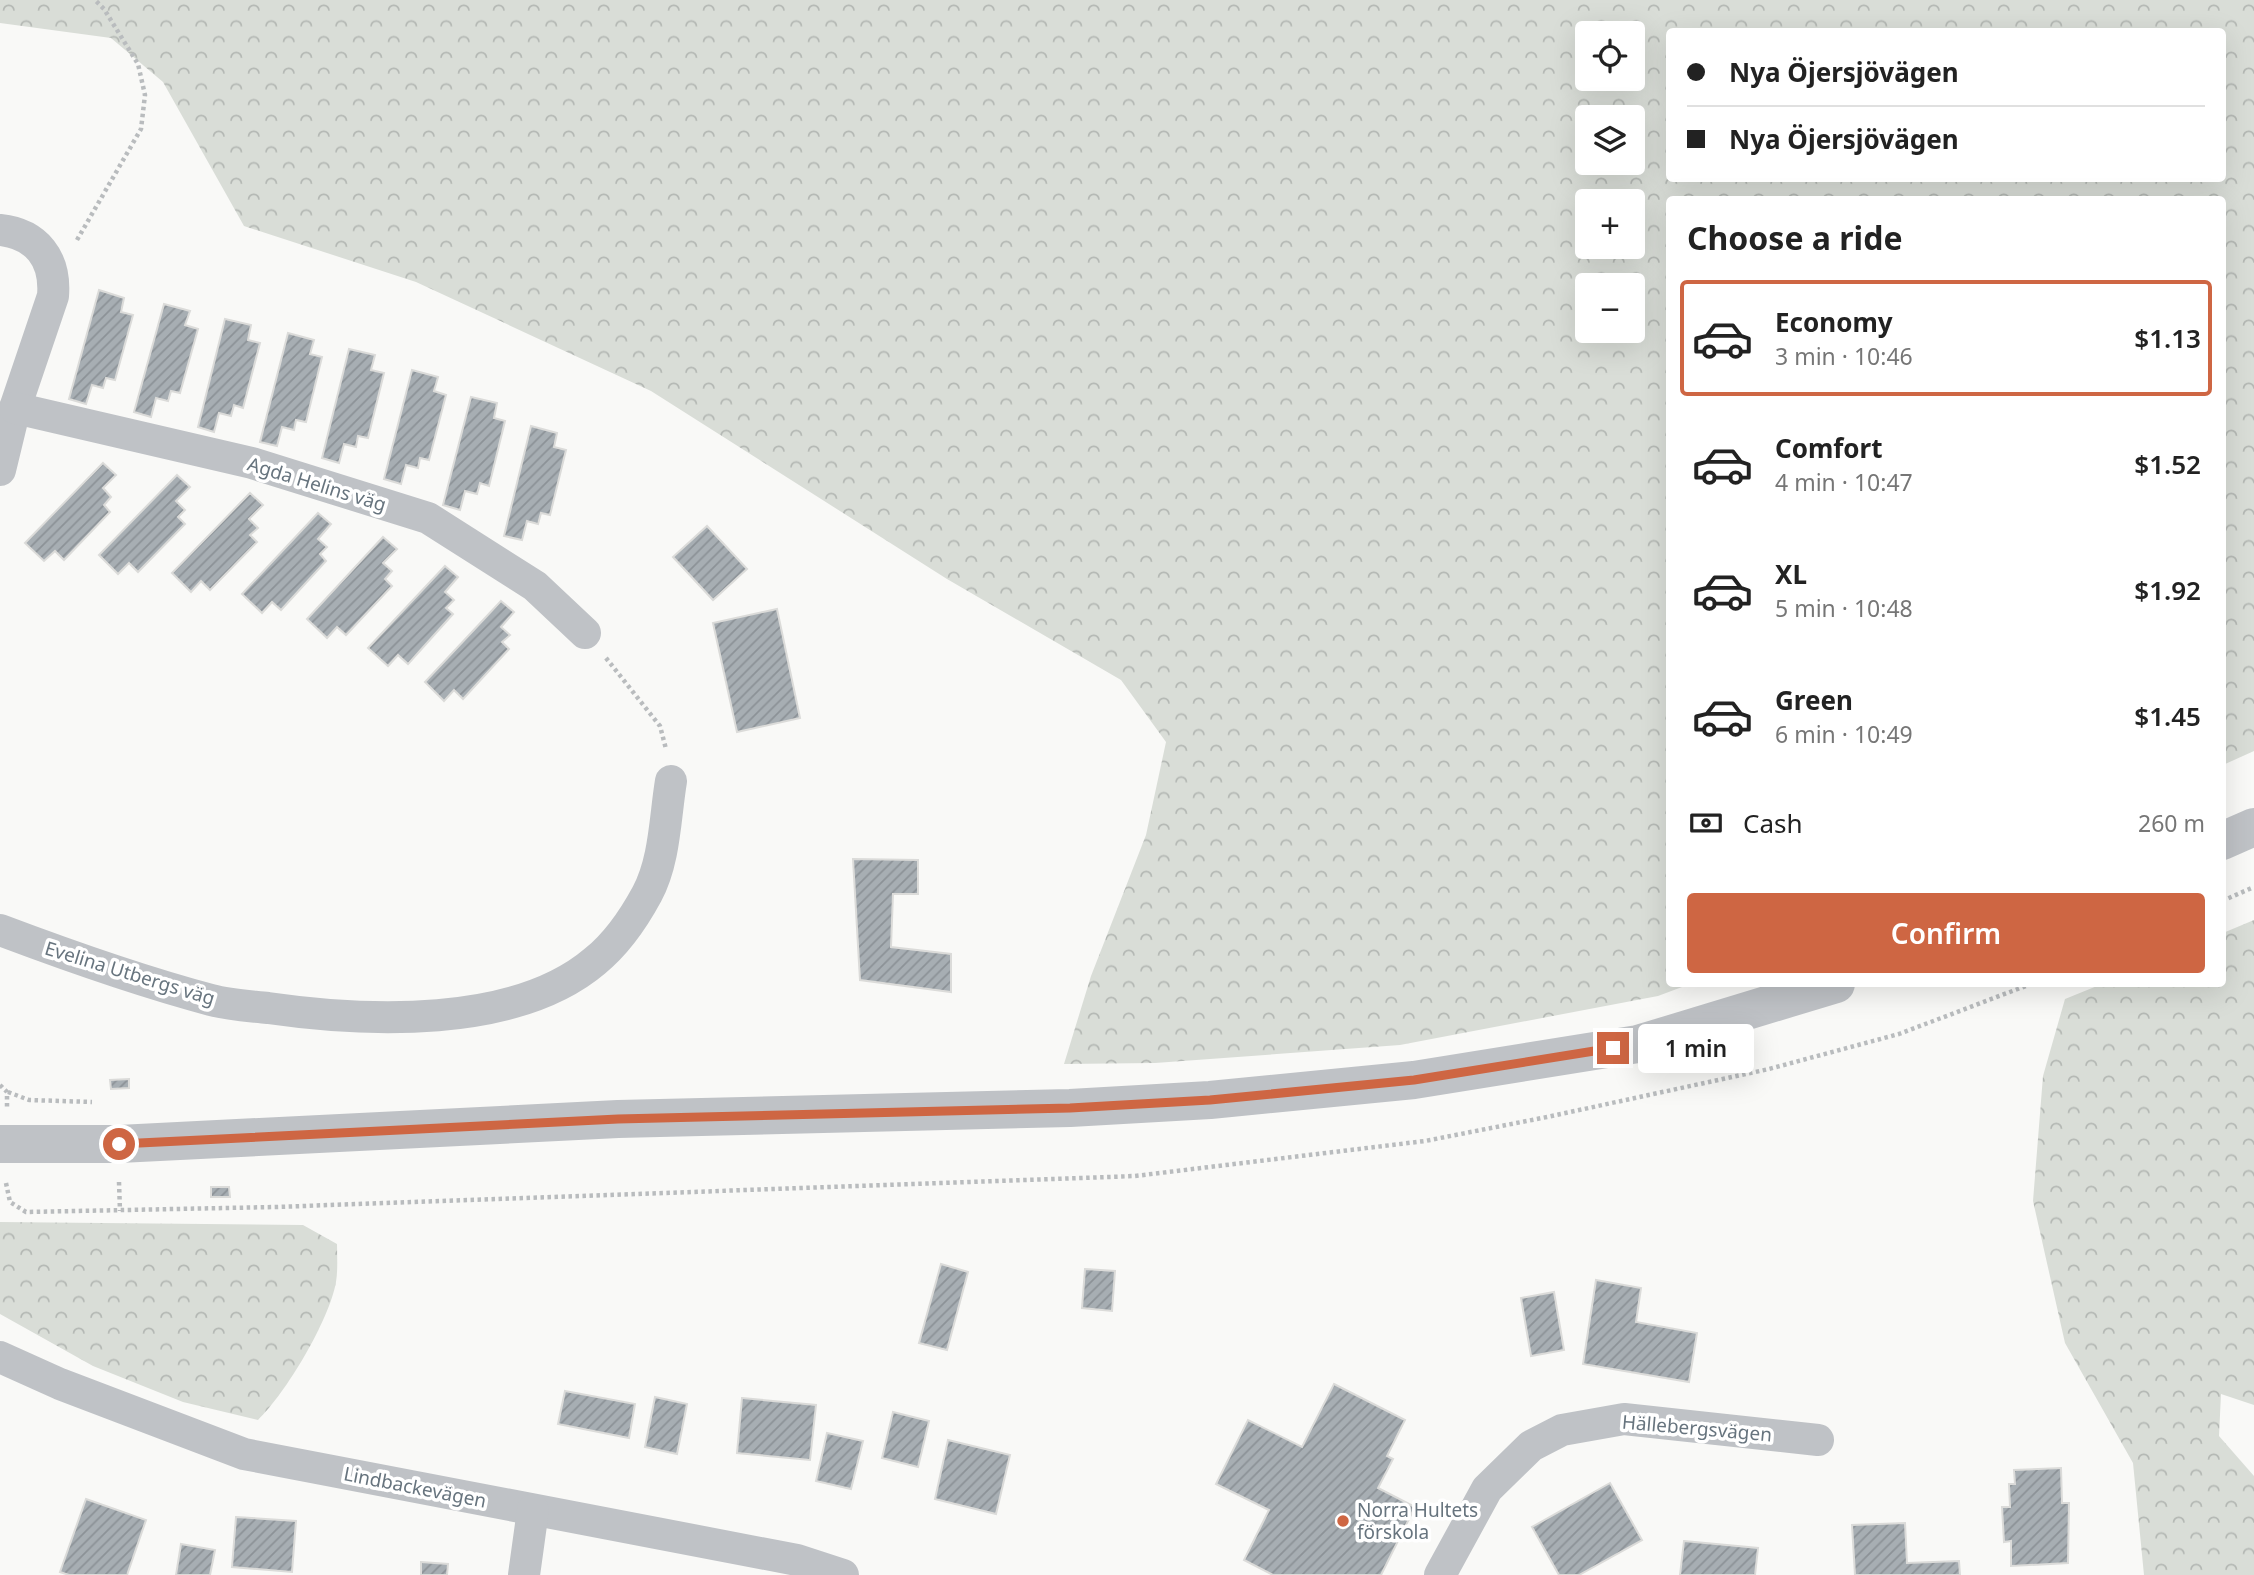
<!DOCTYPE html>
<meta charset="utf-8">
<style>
body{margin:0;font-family:"Noto Sans",sans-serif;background:#f2f2f2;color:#222;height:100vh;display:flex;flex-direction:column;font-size:26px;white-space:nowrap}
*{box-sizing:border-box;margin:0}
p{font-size:23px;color:#767676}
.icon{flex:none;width:38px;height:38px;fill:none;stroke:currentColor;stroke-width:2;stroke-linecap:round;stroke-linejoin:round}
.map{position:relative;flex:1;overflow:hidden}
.details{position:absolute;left:1666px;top:196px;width:560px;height:791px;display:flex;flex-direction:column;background:#fff;border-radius:7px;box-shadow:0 7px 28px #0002}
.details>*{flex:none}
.guide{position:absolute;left:1666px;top:28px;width:560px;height:154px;border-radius:7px;box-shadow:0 7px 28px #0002;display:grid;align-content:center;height:154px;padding:0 21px;background:#fff}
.fabs{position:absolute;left:1575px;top:21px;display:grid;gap:14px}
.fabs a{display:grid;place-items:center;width:70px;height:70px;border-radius:7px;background:#fff;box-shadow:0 7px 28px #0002;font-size:35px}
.end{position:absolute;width:32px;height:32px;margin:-16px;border:9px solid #ce6643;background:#fff;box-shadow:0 0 0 4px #fff}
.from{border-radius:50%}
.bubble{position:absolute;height:49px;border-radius:7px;background:#fff;box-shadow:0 7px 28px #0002;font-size:23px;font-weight:600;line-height:49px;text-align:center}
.guide b{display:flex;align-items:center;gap:24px;height:66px;font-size:26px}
.guide b+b{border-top:2px solid #e0e0e0}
.guide i{width:18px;height:18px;background:#222}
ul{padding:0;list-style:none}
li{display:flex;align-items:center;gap:21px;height:116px;margin:0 14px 10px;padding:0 7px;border:4px solid transparent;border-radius:7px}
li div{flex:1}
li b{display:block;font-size:26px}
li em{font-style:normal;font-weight:600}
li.current{border-color:#ce6643}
li>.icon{width:63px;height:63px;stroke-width:1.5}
h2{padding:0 21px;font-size:32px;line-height:84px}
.pay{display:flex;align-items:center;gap:18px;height:77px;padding:0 21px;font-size:26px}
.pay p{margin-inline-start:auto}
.button{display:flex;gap:14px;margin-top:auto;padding:14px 21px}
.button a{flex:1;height:80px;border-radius:7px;background:#ce6643;color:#fff;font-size:28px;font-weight:600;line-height:80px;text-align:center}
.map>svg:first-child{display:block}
.forest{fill:url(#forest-crowns);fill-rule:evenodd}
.building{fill:url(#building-hatch);stroke:#dbdbd9;stroke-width:2}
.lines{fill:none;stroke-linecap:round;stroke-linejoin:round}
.path{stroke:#b9bcbe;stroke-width:4.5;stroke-dasharray:3.5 3.5;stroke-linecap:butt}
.minor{stroke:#bfc2c6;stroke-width:32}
.tertiary{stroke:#bfc2c6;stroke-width:38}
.route{stroke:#ce6643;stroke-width:9}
.poi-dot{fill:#ce6643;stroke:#fff;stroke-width:2.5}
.labels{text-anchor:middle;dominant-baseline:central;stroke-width:7;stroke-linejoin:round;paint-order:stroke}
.street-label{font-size:19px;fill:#67747e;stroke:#fff}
.poi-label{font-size:19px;fill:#67747e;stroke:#fff;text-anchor:start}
</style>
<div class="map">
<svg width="2254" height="1575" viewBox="0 0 2254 1575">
<defs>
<pattern id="forest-crowns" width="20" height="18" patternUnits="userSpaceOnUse" patternTransform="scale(1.75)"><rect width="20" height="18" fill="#d9ddd7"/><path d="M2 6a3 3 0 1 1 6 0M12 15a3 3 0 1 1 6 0" fill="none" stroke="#b4b8b4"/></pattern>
<pattern id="building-hatch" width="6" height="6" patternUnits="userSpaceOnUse" patternTransform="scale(1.75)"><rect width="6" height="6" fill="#a7aeb3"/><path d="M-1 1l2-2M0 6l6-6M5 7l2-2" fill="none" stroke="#8c9297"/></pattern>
</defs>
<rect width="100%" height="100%" fill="#f9f9f7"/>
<g class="forest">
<path d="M0 0H2254V751L2223 765 2222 200H1670V984H1690L1658 996 1400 1045 1155 1063 1064 1064 1091 976 1146 835 1166 742 1121 680 947 579 651 391 416 282 244 226 163 82 111 38 0 23ZM1670 32H2222V178H1670ZM1587 33H1633V79H1587ZM1587 117H1633V163H1587ZM1587 201H1633V247H1587ZM1587 285H1633V331H1587Z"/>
<polygon points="2254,920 2254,1405 2221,1394 2219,1436 2254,1476 2254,1575 2144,1575 2133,1463 2065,1343 2033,1201 2043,1076 2065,999 2102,984 2222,984 2223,933"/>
<path d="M0 1222 303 1225 337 1244C337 1256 338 1270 336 1282 329 1321 286 1393 258 1420L183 1402 93 1366 0 1314Z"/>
</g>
<g class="building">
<polygon points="99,290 124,298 121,312 133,315 115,380 106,378 103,388 92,385 86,404 69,399"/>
<polygon points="164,304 190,311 185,325 198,329 180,393 171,391 168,401 156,398 151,417 134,412"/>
<polygon points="225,319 251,325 248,340 260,343 243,408 234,405 231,416 219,413 214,432 198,427"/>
<polygon points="288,333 314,340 310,354 322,357 306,422 296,420 294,430 282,427 277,446 260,442"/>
<polygon points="349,349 375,355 371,370 384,373 368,438 358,436 356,447 344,444 339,463 322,458"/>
<polygon points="412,370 438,377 434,391 446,395 429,460 420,458 418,468 406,465 401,484 384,479"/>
<polygon points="471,397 497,403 494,418 505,421 489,486 480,483 477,494 465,491 460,510 443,505"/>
<polygon points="531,426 557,433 554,447 566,450 550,515 541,513 538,524 527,521 522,540 504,536"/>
<polygon points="103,463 116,475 103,488 111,497 104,505 110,512 64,560 55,551 44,561 25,543"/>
<polygon points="177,475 190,487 176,501 185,510 178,517 185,524 138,572 129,563 118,574 99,555"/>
<polygon points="250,493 263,505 249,519 258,528 250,535 257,542 210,590 201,581 191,592 172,573"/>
<polygon points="318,513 331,524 318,539 327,547 320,554 326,561 281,610 272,602 262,613 242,594"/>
<polygon points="707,526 747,569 713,600 673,557"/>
<polygon points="383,537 397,549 383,563 392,571 385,579 392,586 346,635 337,627 327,638 307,619"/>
<polygon points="445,566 458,577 445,592 454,600 446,608 453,614 408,664 398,655 388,666 368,648"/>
<polygon points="501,601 514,612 501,627 510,635 502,642 509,649 463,699 454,690 444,701 425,682"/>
<polygon points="777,609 800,718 737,732 713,623"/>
<polygon points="853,859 918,860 918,894 893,894 891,947 951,954 951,992 860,980"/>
<polygon points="129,1079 129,1088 111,1089 110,1080"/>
<polygon points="211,1187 229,1187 230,1197 211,1197"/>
<polygon points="941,1264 968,1272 947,1350 919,1343"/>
<polygon points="1085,1269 1115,1271 1112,1311 1082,1308"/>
<polygon points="1596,1280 1641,1288 1636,1322 1697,1333 1689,1382 1583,1364"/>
<polygon points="1554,1292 1564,1350 1531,1356 1521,1298"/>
<polygon points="1334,1384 1405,1420 1387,1456 1393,1459 1378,1488 1415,1507 1381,1575 1273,1575 1244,1560 1269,1510 1216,1484 1248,1420 1302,1447"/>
<polygon points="565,1391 635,1404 629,1438 558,1424"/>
<polygon points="655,1397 687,1404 677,1454 645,1447"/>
<polygon points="742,1398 816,1405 810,1460 737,1453"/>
<polygon points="893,1412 929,1421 918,1467 882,1458"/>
<polygon points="827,1433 863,1441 851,1489 816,1481"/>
<polygon points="948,1440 1010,1455 996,1514 935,1499"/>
<polygon points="2061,1468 2062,1503 2069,1503 2068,1563 2011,1566 2011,1541 2004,1542 2002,1507 2010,1507 2009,1484 2015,1484 2014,1470"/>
<polygon points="1610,1483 1642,1540 1579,1575 1559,1575 1532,1527"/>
<polygon points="86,1499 146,1520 127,1575 69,1575 60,1572"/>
<polygon points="236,1517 296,1521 292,1572 232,1567"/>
<polygon points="1905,1523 1907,1563 1959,1561 1960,1575 1855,1575 1852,1525"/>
<polygon points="1684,1541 1758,1548 1755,1575 1680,1575"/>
<polygon points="181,1544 215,1550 210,1575 176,1575"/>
<polygon points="421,1562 448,1564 447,1575 421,1575"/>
</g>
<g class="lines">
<g class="path">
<polyline points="77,240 141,129 145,95 138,64 104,9 95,0"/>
<polyline points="606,658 660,726 666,749"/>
<polyline points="2222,901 2254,887"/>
<polyline points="0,1085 7,1092 7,1108"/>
<polyline points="8,1092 29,1100 92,1102"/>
<polyline points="119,1182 120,1211"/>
<polyline points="6,1183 10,1202 26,1212 275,1207 1135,1176 1425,1141 1547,1117 1769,1069 1899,1034 2031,984"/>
</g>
<g class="minor">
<path d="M0 230C37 234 56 259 53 296L15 408 0 470"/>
<polyline points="15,408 252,463 428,518 535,586 585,633"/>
<path d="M0 930C69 956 139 981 211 1000 229 1005 250 1006 268 1008 365 1022 515 1029 595 961 616 944 634 918 647 894 665 861 665 817 671 781"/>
<polyline points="0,1357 60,1384 244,1454 797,1560 843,1575"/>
<polyline points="524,1575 533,1510"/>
<polyline points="1440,1575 1487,1489 1531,1446 1562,1430 1624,1419 1818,1440"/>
</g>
<g class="tertiary">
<polyline points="2222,841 2254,827"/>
<polyline points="0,1144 119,1144 618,1119 1070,1108 1210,1100 1414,1080 1638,1044 1836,984"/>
</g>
</g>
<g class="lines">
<polyline class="route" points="119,1144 618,1119 1070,1108 1210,1100 1414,1080 1613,1048"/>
</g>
<circle class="poi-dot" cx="1343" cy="1521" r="7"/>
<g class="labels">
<g class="street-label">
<text transform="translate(317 484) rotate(17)">Agda Helins väg</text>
<text transform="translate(130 973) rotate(17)">Evelina Utbergs väg</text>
<text transform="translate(1697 1428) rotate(5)">Hällebergsvägen</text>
<text transform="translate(415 1487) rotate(11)">Lindbackevägen</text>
</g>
<g class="poi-label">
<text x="1357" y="1510">Norra Hultets<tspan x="1357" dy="22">förskola</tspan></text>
</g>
</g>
</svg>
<div class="fabs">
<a><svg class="icon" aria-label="locate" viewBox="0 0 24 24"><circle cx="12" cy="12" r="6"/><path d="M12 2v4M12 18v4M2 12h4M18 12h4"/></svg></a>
<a><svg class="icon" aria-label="layers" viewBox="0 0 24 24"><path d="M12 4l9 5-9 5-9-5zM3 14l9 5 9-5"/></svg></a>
<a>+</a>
<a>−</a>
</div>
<i class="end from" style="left:119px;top:1144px"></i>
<i class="end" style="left:1613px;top:1048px"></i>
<div class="bubble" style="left:1638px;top:1024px;width:116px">1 min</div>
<div class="guide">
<b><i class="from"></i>Nya Öjersjövägen</b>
<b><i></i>Nya Öjersjövägen</b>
</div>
<section class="details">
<h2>Choose a ride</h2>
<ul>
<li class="current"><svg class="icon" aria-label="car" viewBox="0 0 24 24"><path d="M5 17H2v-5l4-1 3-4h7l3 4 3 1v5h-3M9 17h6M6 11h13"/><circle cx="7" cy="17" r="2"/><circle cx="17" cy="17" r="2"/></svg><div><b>Economy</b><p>3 min · 10:46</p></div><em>$1.13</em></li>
<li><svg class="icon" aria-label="car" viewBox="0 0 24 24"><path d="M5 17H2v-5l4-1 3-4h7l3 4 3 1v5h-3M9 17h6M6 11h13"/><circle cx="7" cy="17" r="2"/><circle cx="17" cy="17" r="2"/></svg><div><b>Comfort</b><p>4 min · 10:47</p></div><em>$1.52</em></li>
<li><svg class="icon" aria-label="car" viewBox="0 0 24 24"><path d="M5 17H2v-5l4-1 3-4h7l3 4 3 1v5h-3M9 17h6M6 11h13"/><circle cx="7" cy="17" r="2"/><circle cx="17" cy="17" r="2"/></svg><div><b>XL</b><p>5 min · 10:48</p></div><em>$1.92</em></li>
<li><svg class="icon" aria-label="car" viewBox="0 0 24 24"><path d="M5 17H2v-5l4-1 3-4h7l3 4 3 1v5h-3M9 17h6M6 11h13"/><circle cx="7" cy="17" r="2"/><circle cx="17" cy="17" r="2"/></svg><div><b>Green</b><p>6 min · 10:49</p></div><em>$1.45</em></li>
</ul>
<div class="pay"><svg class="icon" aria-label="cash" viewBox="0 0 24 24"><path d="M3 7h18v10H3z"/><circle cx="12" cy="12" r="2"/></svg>Cash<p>260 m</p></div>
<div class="button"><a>Confirm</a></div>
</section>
</div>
